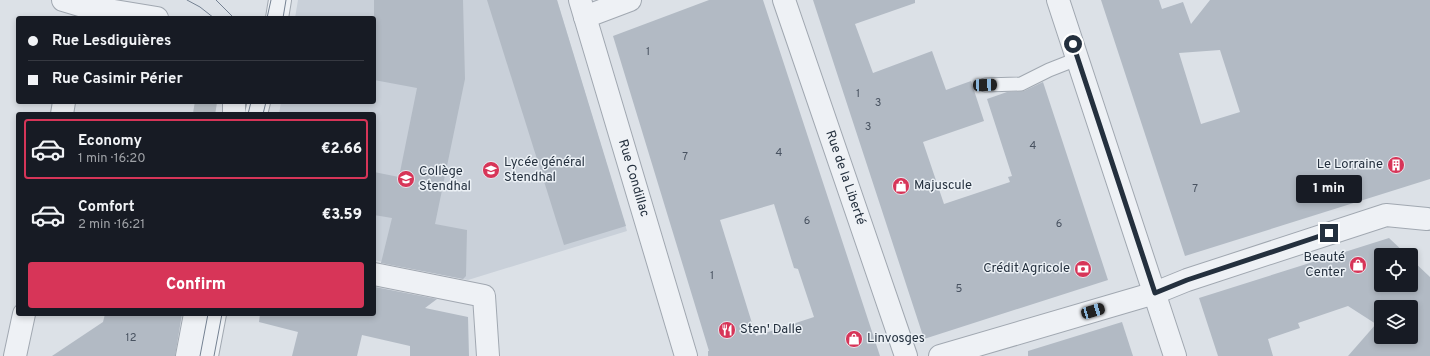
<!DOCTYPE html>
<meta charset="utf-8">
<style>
body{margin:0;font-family:Overpass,sans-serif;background:#242831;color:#f1f3f6;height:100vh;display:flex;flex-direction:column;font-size:15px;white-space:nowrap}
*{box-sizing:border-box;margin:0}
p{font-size:13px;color:#9ea1a6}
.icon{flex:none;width:22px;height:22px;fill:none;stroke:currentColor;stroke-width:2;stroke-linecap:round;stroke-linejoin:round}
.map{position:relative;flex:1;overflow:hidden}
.sheet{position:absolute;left:16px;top:112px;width:360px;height:204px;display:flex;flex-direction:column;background:#171b24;border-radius:4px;box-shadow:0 2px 6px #0003}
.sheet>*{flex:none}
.guide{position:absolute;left:16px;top:16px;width:360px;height:88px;border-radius:4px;box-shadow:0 2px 6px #0003;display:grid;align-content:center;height:88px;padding:0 12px;background:#171b24}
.buttons{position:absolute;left:1374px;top:248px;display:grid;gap:8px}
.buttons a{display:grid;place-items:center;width:44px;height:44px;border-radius:4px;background:#171b24;box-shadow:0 2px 6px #0003;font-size:20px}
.end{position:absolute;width:18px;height:18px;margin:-9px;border:5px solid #24303e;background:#fff;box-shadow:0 0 0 2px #fff}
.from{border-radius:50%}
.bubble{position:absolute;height:28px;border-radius:4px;background:#171b24;box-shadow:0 2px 6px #0003;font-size:13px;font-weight:800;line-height:28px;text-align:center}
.car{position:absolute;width:12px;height:24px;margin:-12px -6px;border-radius:5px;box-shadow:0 0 3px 1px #0007;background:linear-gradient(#222 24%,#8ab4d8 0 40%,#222 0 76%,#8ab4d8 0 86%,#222 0)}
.guide b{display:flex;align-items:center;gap:14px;height:38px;font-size:15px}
.guide b+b{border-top:1px solid #363941}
.guide i{width:10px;height:10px;background:#f1f3f6}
ul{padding:7px 0 0;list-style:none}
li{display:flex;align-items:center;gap:12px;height:60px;margin:0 8px 6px;padding:0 4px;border:2px solid transparent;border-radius:4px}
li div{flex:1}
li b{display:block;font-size:15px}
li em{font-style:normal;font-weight:800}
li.current{border-color:#d73558}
li>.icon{width:36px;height:36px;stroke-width:1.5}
.primary-button{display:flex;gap:8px;margin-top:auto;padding:8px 12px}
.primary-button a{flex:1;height:46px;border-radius:4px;background:#d73558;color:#fff;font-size:16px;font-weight:800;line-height:46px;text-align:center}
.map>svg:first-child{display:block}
.built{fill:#c9d0d9}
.building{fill:#b2bac4;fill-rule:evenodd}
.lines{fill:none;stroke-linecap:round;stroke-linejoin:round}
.street-tunnel{stroke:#b7bec5;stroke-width:22;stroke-dasharray:22 11;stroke-linecap:butt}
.lane-casing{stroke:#a1a8b1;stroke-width:15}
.street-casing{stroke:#a1a8b1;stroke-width:24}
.lane{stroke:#eef1f5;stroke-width:13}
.street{stroke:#eef1f5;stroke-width:22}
.tram{stroke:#748192;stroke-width:1}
.route{stroke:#24303e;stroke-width:5}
.labels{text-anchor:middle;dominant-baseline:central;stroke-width:3;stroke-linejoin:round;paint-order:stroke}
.number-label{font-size:11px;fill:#485260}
.poi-label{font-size:13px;fill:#24303e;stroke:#ebf0f5;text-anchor:start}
.street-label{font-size:13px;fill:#24303e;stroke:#ebf0f5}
</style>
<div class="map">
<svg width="1430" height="356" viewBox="0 0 1430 356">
<rect width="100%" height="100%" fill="#dce1e7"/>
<polygon class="built" points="298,0 557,0 627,231 468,280 374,260 374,114 279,114 281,102 374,102 374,18 295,18"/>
<g class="building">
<polygon points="374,0 463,0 465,79 435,224 467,230 466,276 463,279 381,263 392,218 374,215 374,172 399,177 417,88 374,80"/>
<polygon points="487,0 557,0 626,226 564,245"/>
<path d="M709 0H763L880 356H708V351H709L613 36ZM774 204 794 268 798 269 814 317 756 336 720 220Z"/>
<polygon points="813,0 915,0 915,3 855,24 873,73 932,51 946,90 971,81 984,121 923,142 944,204 1010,182 1008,177 1012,176 987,99 1007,92 1024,91 1043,82 1108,280 924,339"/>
<path d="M1101 0H1159L1162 9 1183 2 1191 24 1210 0H1430V179L1185 256ZM1220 50 1240 112 1201 124 1179 53Z"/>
<path d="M1389 238 1407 255H1381V285H1411V259L1430 277V356H1348L1376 324 1348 306 1298 323 1300 328 1268 339 1273 356H1218L1199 298ZM1381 307H1411V337H1381Z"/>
<polygon points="375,287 437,299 425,308 468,317 469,356 410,356 410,346 362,335 357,356 292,356 298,332 259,322 260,314 374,314"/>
<polygon points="105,314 182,314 175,356 52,356 103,322"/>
<polygon points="1122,322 1133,356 1028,356 1028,351"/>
</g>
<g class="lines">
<polyline class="street-tunnel" points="204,114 206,102"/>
<g class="lane-casing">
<polyline id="lane" points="985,85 1021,84 1049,70 1077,59"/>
</g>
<g class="street-casing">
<g id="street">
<polyline points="63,0 83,6 157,18"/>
<path id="s1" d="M580 0 686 356"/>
<path id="s2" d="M784 0 906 356"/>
<polyline points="1058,0 1175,356"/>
<polyline points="585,17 630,0"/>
<polyline points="277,18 280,0"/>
<polyline points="62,114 64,102"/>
<polyline points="234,114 234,102"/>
<polyline points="256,114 259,102"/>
<polyline points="374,274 484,296 488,356"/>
<polyline points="15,356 24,314"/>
<polyline points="187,356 195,314"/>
<polyline points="207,356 215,314"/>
<polyline points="940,356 1131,300 1155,293 1187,280 1386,215 1427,219"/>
</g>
</g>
<use href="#lane" class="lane"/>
<use href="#street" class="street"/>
<g class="tram">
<polyline points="187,0 200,7 214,18"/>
<polyline points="216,0 234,18"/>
<polyline points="267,18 271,0"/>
<polyline points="283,18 286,0"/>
<polyline points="248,114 251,102"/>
<polyline points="263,114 266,102"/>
<polyline points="200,356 208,314"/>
<polyline points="214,356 222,314"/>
</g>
</g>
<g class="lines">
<polyline class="route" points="1073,44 1155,293 1187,280 1329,233"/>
</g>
<defs>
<g id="building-disc" transform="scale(0.9)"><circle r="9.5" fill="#d73558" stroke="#ebf0f5"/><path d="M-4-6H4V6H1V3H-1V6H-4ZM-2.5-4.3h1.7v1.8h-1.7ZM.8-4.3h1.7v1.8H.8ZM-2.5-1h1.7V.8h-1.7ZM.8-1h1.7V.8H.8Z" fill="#fff"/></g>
<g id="school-disc" transform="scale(0.9)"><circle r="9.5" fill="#d73558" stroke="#ebf0f5"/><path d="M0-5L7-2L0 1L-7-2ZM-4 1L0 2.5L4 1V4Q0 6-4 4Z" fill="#fff"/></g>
<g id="shop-disc" transform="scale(0.9)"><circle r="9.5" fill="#d73558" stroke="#ebf0f5"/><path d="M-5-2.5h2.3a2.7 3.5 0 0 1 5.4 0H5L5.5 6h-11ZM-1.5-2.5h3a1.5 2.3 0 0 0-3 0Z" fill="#fff"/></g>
<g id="bank-disc" transform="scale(0.9)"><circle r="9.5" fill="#d73558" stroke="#ebf0f5"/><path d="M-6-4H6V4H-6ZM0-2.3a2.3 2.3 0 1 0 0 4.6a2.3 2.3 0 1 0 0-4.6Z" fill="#fff"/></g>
<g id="restaurant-disc" transform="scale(0.9)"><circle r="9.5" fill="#d73558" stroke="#ebf0f5"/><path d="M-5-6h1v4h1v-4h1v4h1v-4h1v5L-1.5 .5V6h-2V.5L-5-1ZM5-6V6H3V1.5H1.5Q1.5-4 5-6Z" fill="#fff"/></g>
</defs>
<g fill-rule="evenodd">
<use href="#building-disc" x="1396" y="165"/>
<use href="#school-disc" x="491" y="170"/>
<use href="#school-disc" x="406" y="179"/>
<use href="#shop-disc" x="901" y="186"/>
<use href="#shop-disc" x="1358" y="265"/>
<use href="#bank-disc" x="1083" y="269"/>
<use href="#restaurant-disc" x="727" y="330"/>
<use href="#shop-disc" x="854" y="339"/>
</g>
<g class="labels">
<g class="number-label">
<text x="648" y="52">1</text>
<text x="858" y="94">1</text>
<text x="878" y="103">3</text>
<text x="868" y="127">3</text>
<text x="1033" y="146">4</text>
<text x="779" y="153">4</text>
<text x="685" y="157">7</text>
<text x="1195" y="189">7</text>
<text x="807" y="221">6</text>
<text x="1059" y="224">6</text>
<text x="712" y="276">1</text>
<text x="959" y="289">5</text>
<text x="131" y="338">12</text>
</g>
<g class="poi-label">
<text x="504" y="163">Lycée général<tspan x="504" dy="15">Stendhal</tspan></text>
<text x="1383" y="165" text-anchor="end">Le Lorraine</text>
<text x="419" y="172">Collège<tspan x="419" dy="15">Stendhal</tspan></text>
<text x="914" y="186">Majuscule</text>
<text x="1345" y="258" text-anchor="end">Beauté<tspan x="1345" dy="15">Center</tspan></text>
<text x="1070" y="269" text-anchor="end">Crédit Agricole</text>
<text x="740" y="330">Sten' Dalle</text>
<text x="867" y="339">Linvosges</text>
</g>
<g class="street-label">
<text stroke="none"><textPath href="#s1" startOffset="186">Rue Condillac</textPath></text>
<text stroke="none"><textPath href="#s2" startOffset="188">Rue de la Liberté</textPath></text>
</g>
</g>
</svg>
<div class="buttons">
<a><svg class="icon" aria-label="locate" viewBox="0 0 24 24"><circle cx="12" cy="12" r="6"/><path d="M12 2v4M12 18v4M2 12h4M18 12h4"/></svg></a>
<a><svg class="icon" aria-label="layers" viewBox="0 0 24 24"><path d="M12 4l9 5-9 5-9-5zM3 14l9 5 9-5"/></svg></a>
</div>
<i class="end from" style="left:1073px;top:44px"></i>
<i class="end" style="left:1329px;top:233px"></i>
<div class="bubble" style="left:1296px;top:175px;width:66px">1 min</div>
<i class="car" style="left:985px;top:85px;rotate:88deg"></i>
<i class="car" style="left:1093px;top:311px;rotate:74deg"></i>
<div class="guide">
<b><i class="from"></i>Rue Lesdiguières</b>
<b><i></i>Rue Casimir Périer</b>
</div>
<section class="sheet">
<ul>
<li class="current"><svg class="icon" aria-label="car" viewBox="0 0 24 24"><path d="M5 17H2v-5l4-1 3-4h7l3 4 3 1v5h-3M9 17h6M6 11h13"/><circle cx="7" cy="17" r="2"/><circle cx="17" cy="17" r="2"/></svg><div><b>Economy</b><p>1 min · 16:20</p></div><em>€2.66</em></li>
<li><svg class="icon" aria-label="car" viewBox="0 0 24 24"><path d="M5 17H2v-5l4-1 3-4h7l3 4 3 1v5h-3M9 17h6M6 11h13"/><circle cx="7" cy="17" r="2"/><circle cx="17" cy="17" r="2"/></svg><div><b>Comfort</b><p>2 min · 16:21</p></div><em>€3.59</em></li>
</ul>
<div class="primary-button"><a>Confirm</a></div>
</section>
</div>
